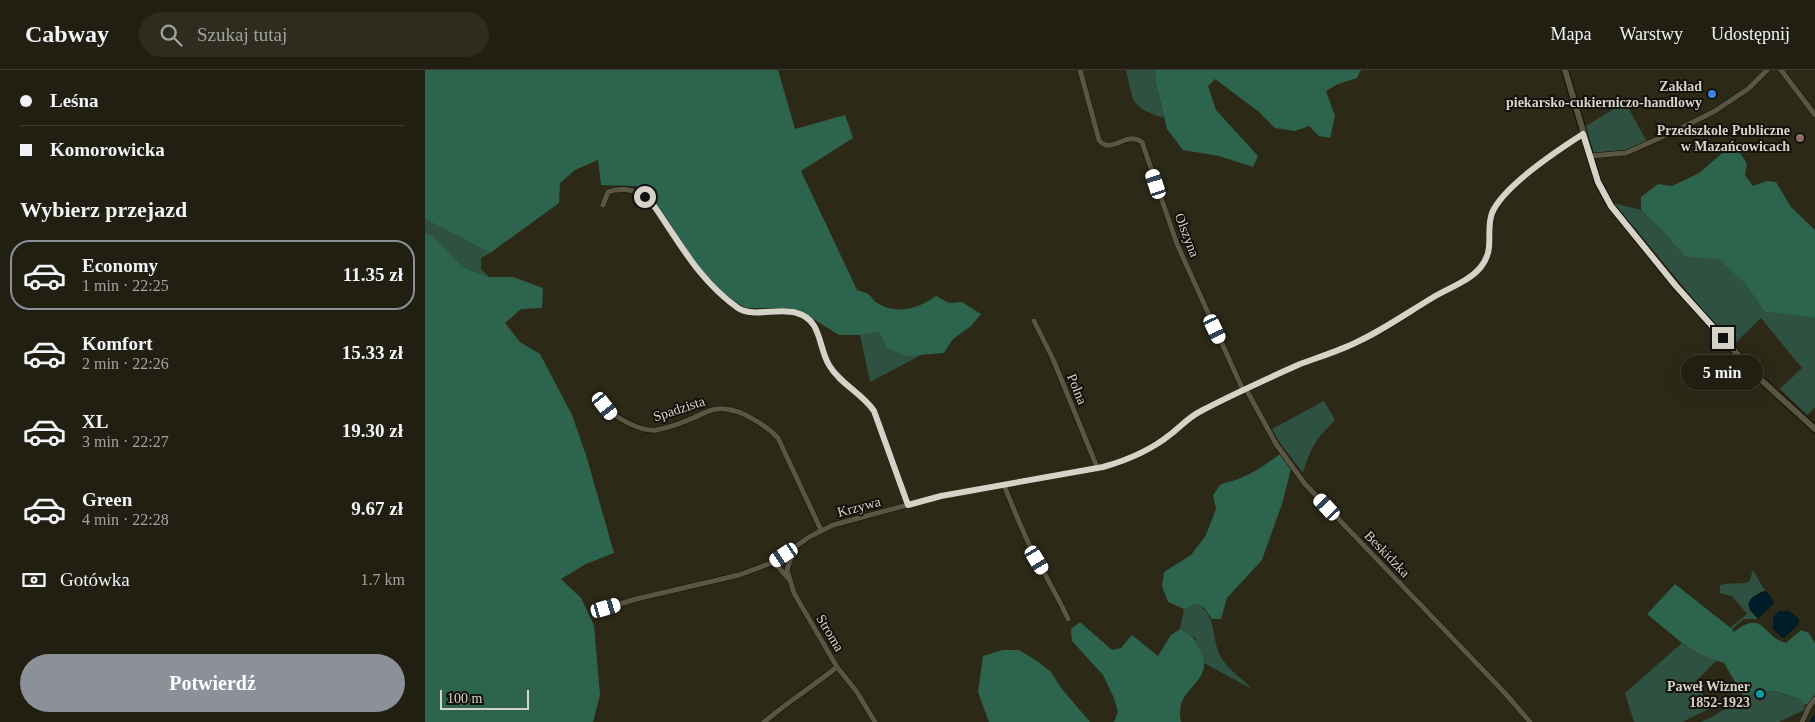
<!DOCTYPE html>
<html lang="pl">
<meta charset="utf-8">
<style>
body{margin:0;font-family:Georgia,serif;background:#2d2c1f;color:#f1f3f6;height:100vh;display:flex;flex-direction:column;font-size:19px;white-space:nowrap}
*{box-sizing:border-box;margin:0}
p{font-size:16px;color:#a2a29f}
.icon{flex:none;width:28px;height:28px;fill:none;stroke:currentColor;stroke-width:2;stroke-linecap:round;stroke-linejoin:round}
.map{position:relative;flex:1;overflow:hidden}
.sheet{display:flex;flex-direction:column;background:#211f11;width:425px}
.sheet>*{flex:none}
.banner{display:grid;align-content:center;height:110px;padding:0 20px;background:#211f11}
.scale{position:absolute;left:15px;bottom:12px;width:89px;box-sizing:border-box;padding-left:5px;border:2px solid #d5d3c8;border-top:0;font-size:14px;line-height:18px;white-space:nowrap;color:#d5d3c8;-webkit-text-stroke:4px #13110a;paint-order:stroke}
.end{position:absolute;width:22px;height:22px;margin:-11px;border:6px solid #d5d3c8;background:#111;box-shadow:0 0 0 2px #111}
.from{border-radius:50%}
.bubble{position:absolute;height:35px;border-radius:18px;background:#211f11;box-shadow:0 5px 20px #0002,0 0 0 1px #3e3d31;font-size:16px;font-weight:700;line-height:35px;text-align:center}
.car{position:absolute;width:15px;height:30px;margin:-15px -8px;border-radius:6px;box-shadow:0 0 4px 1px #0007;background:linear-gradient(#fff 24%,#345 0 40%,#fff 0 76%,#345 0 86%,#fff 0)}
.banner b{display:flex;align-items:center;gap:18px;height:48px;font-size:19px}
.banner b+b{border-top:1px solid #3e3d31}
.banner i{width:12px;height:12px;background:#f1f3f6}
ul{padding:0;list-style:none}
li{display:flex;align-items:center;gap:15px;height:70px;margin:0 10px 8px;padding:0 10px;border:2px solid transparent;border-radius:20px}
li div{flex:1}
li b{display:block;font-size:19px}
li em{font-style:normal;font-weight:700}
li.on{border-color:#8c9099}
li>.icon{width:45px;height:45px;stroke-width:1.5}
h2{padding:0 20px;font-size:22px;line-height:60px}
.pay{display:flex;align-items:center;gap:12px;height:55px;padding:0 20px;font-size:19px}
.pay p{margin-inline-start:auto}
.button{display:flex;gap:10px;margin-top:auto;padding:10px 20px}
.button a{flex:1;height:58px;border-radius:30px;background:#8c9099;color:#fff;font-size:20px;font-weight:700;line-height:58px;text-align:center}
header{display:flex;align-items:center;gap:30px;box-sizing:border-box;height:70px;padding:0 25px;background:#211f11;border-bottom:1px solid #3e3d31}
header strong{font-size:24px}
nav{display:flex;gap:28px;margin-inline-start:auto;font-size:18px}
.search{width:350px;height:45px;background:#2d2c1f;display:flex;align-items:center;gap:12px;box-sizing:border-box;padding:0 18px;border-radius:28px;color:#a2a29f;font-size:19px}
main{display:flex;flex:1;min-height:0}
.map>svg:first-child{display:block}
.green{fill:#2f5141}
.forest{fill:#2d644d}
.water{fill:#001c29}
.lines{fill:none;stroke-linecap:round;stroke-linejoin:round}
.river{stroke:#001c29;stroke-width:10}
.minor-casing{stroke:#151103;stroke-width:6}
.tertiary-casing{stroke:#151103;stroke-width:8}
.minor{stroke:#5a5643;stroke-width:5}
.tertiary{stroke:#5a5643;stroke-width:6}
.route{stroke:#d5d3c8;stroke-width:6}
.shop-dot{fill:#3f7fe0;stroke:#13110a;stroke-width:2}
.education-dot{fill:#8d6e63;stroke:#13110a;stroke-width:2}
.culture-dot{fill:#0f9aa8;stroke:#13110a;stroke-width:2}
.labels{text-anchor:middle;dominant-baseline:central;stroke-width:4;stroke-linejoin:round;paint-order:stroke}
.poi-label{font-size:14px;font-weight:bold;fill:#d5d3c8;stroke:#13110a;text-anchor:end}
.street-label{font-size:14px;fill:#d5d3c8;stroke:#13110a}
</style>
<header>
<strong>Cabway</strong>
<div class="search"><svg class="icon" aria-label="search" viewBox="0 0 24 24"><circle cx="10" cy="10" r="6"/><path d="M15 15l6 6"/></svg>Szukaj tutaj</div>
<nav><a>Mapa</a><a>Warstwy</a><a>Udostępnij</a></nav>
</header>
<main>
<section class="sheet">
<div class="banner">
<b><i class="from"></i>Leśna</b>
<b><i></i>Komorowicka</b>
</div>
<h2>Wybierz przejazd</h2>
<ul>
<li class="on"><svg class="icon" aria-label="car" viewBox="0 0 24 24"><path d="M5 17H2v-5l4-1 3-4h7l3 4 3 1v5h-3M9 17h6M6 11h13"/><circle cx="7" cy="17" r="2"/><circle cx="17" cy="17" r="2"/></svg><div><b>Economy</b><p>1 min · 22:25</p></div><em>11.35 zł</em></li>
<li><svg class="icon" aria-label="car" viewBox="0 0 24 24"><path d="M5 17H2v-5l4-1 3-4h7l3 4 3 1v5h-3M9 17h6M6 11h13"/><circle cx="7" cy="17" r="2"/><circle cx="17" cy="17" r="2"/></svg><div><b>Komfort</b><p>2 min · 22:26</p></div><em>15.33 zł</em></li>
<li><svg class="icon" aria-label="car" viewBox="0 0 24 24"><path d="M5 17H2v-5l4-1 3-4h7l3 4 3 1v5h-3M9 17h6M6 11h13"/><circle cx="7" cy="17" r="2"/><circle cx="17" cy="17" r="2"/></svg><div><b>XL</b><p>3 min · 22:27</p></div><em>19.30 zł</em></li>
<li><svg class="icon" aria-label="car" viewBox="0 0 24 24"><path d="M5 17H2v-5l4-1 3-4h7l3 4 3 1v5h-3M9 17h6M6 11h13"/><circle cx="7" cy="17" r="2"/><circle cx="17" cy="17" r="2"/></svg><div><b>Green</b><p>4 min · 22:28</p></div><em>9.67 zł</em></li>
</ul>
<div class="pay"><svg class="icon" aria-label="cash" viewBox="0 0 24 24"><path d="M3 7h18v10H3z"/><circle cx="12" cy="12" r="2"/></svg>Gotówka<p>1.7 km</p></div>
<div class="button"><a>Potwierdź</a></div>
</section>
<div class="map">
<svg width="1390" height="652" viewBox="0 0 1390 652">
<rect width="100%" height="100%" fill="#2c2917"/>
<g class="green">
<path d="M701 0H732L730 10 739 48C705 37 709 33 701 0Z"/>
<polygon points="1200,32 1222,72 1200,80 1167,83 1161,56"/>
<polygon points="1189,133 1216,140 1238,161 1260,185 1295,190 1321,215 1340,242 1390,248 1390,337 1382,345 1355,319 1377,298 1336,248 1309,274 1275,237"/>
<polygon points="0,149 65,183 56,188 56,199 64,207 38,197 7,165 0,163"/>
<polygon points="454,262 461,278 480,286 500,283 445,312 435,265"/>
<path d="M899 331 910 350C891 369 886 377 878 403L855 373 847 359Z"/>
<path d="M1328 500 1340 521 1336 522 1324 539 1333 549H1319L1307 559 1305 558 1322 544 1307 526 1295 523V515C1305 512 1313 515 1324 512Z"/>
<path d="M773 534C795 551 784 567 797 589 804 600 818 609 827 619L779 593 770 568 755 559 759 539Z"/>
<polygon points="1257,573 1276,585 1292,590 1270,612 1286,638 1257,652 1209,652 1200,623"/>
<polygon points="1341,619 1375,629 1381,639 1354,652 1275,652 1287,647 1310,633 1312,631 1332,620"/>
</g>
<g class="forest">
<path d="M0 0H353L370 59 420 45 428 68 376 101 432 220C435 221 440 222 443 224 447 226 448 231 452 233 472 245 493 239 511 226L524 233 537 232 556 244 546 256 528 269 519 283 480 286 461 278 454 262 435 265H414L374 240 362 238H320L296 221 266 188 229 131 211 116 176 115 173 90 150 100 135 113 134 133 65 183 0 149Z"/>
<polygon points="732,0 936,0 932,8 913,14 901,21 910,46 905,68 894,66 884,56 870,61 850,58 834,42 790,9 783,16 791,40 833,86 828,97 794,86 758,80 742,59 730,10"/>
<polygon points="1309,73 1322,94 1320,105 1328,116 1342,111 1351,112 1366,137 1390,160 1390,248 1340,242 1321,215 1295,190 1260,186 1238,161 1216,140 1216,127 1233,114 1247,116 1274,103"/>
<polygon points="0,163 7,165 38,197 64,207 88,207 118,218 117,238 96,239 80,253 95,272 115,284 147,345 161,385 189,483 161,494 136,509 156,528 169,555 175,625 168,652 0,652"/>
<path d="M855 384 866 399 857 434 837 490 802 528 796 549H787L780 539 773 534 759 539 743 532 737 516 739 502 766 485 781 465 791 439 788 425 796 414C819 410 836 398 855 384Z"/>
<path d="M1250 514 1307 559 1309 562C1338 538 1338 567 1361 573L1376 560 1384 563 1390 573V625L1383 634 1379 635 1375 629C1351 622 1343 615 1319 627L1299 593 1276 585 1257 573 1222 544Z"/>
<path d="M655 552 687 580 696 578 707 565 733 586 746 565 755 559C767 566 770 567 775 581 776 584 779 589 779 592 781 616 749 619 756 652H689L693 642 689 628 678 605 647 571 646 559Z"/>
<polygon points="578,580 594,580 612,591 626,602 636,618 665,652 564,652 553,622 558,586"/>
</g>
<g class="water">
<path d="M1340 521 1345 525 1349 533 1333 549C1327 542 1318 535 1328 527 1332 524 1335 522 1340 521Z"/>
<polygon points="1354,541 1364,541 1374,549 1374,554 1359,568 1356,567 1348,559 1348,547"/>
</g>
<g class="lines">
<polyline class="river" points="1390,652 1390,651"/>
<g class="minor-casing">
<g id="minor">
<path d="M655 0 674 70C686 86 701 60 717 72L752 174 818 320"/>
<polyline points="1356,0 1390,45"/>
<polyline points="1164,86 1201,83 1248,62 1290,41 1323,19 1342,0"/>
<path d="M178 135 183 122C223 108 239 152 257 179 265 192 277 206 288 217 295 224 306 235 315 239 332 248 356 236 375 244 397 253 394 277 404 295 414 314 437 322 449 341L483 435"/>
<polyline points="609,251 628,289 672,397"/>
<polyline points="821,319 851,374 880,414 1079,622 1105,652"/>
<path d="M180 336C189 347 215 362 231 360 242 358 257 353 268 348 278 344 288 337 300 339 317 340 342 356 353 368L396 460"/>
<path d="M579 415C589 440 599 466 612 490 623 510 634 529 643 549"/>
<polyline points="369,478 362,500 369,523 412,597 432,622 450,652"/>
<polyline points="349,492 363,508"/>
<path d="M171 541 211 529 314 505 349 492 384 467 408 455 516 426 678 397 698 391 724 379 774 342C807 325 840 310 873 295 899 284 926 277 950 264 969 253 987 241 1005 229 1021 220 1039 212 1053 200 1071 183 1060 162 1068 143 1079 115 1132 80 1158 64"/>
<path d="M339 652C363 632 388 616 412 597"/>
<polyline points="1377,652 1384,637 1390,629"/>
</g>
</g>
<g class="tertiary-casing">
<polyline id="tertiary" points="1140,0 1173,112 1186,136 1251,216 1333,307 1390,359"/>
</g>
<use href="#minor" class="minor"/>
<use href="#tertiary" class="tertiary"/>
</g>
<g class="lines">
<path class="route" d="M220 127 227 133C254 171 273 210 313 238 327 248 355 237 372 243 397 250 393 277 404 295 415 314 437 323 449 341L483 435 516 426 678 397C703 390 725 381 746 364 756 356 764 347 776 341 808 324 842 309 875 294 894 287 914 281 932 272 958 260 982 243 1007 228 1023 218 1043 212 1055 198 1071 179 1060 162 1067 143 1078 116 1133 80 1158 64L1173 112 1186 136 1251 216 1298 268"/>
</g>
<circle class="shop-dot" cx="1287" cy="24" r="5"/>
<circle class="education-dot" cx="1375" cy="68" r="5"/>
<circle class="culture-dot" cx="1335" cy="624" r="5"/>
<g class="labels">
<g class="poi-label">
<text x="1277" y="16">Zakład<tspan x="1277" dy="16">piekarsko-cukierniczo-handlowy</tspan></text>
<text x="1365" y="60">Przedszkole Publiczne<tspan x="1365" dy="16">w Mazańcowicach</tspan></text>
<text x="1325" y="616">Paweł Wizner<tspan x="1325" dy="16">1852-1923</tspan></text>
</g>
<g class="street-label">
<text transform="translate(762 165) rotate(69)">Olszyna</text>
<text transform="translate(652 319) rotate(68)">Polna</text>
<text transform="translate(254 339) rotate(-18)">Spadzista</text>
<text transform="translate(434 437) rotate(-15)">Krzywa</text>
<text transform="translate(962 484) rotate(46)">Beskidzka</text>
<text transform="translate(405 563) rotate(59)">Stroma</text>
</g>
</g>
</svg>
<div class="scale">100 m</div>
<i class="end from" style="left:220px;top:127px"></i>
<i class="end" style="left:1298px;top:268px"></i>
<div class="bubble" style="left:1256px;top:285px;width:82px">5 min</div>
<i class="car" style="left:731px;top:114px;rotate:342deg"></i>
<i class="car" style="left:790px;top:259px;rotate:155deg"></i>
<i class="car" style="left:180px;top:336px;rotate:142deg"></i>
<i class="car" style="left:902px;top:437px;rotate:317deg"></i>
<i class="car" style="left:359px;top:485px;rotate:236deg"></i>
<i class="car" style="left:612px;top:490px;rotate:149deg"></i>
<i class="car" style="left:181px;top:538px;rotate:74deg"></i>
</div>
</main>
